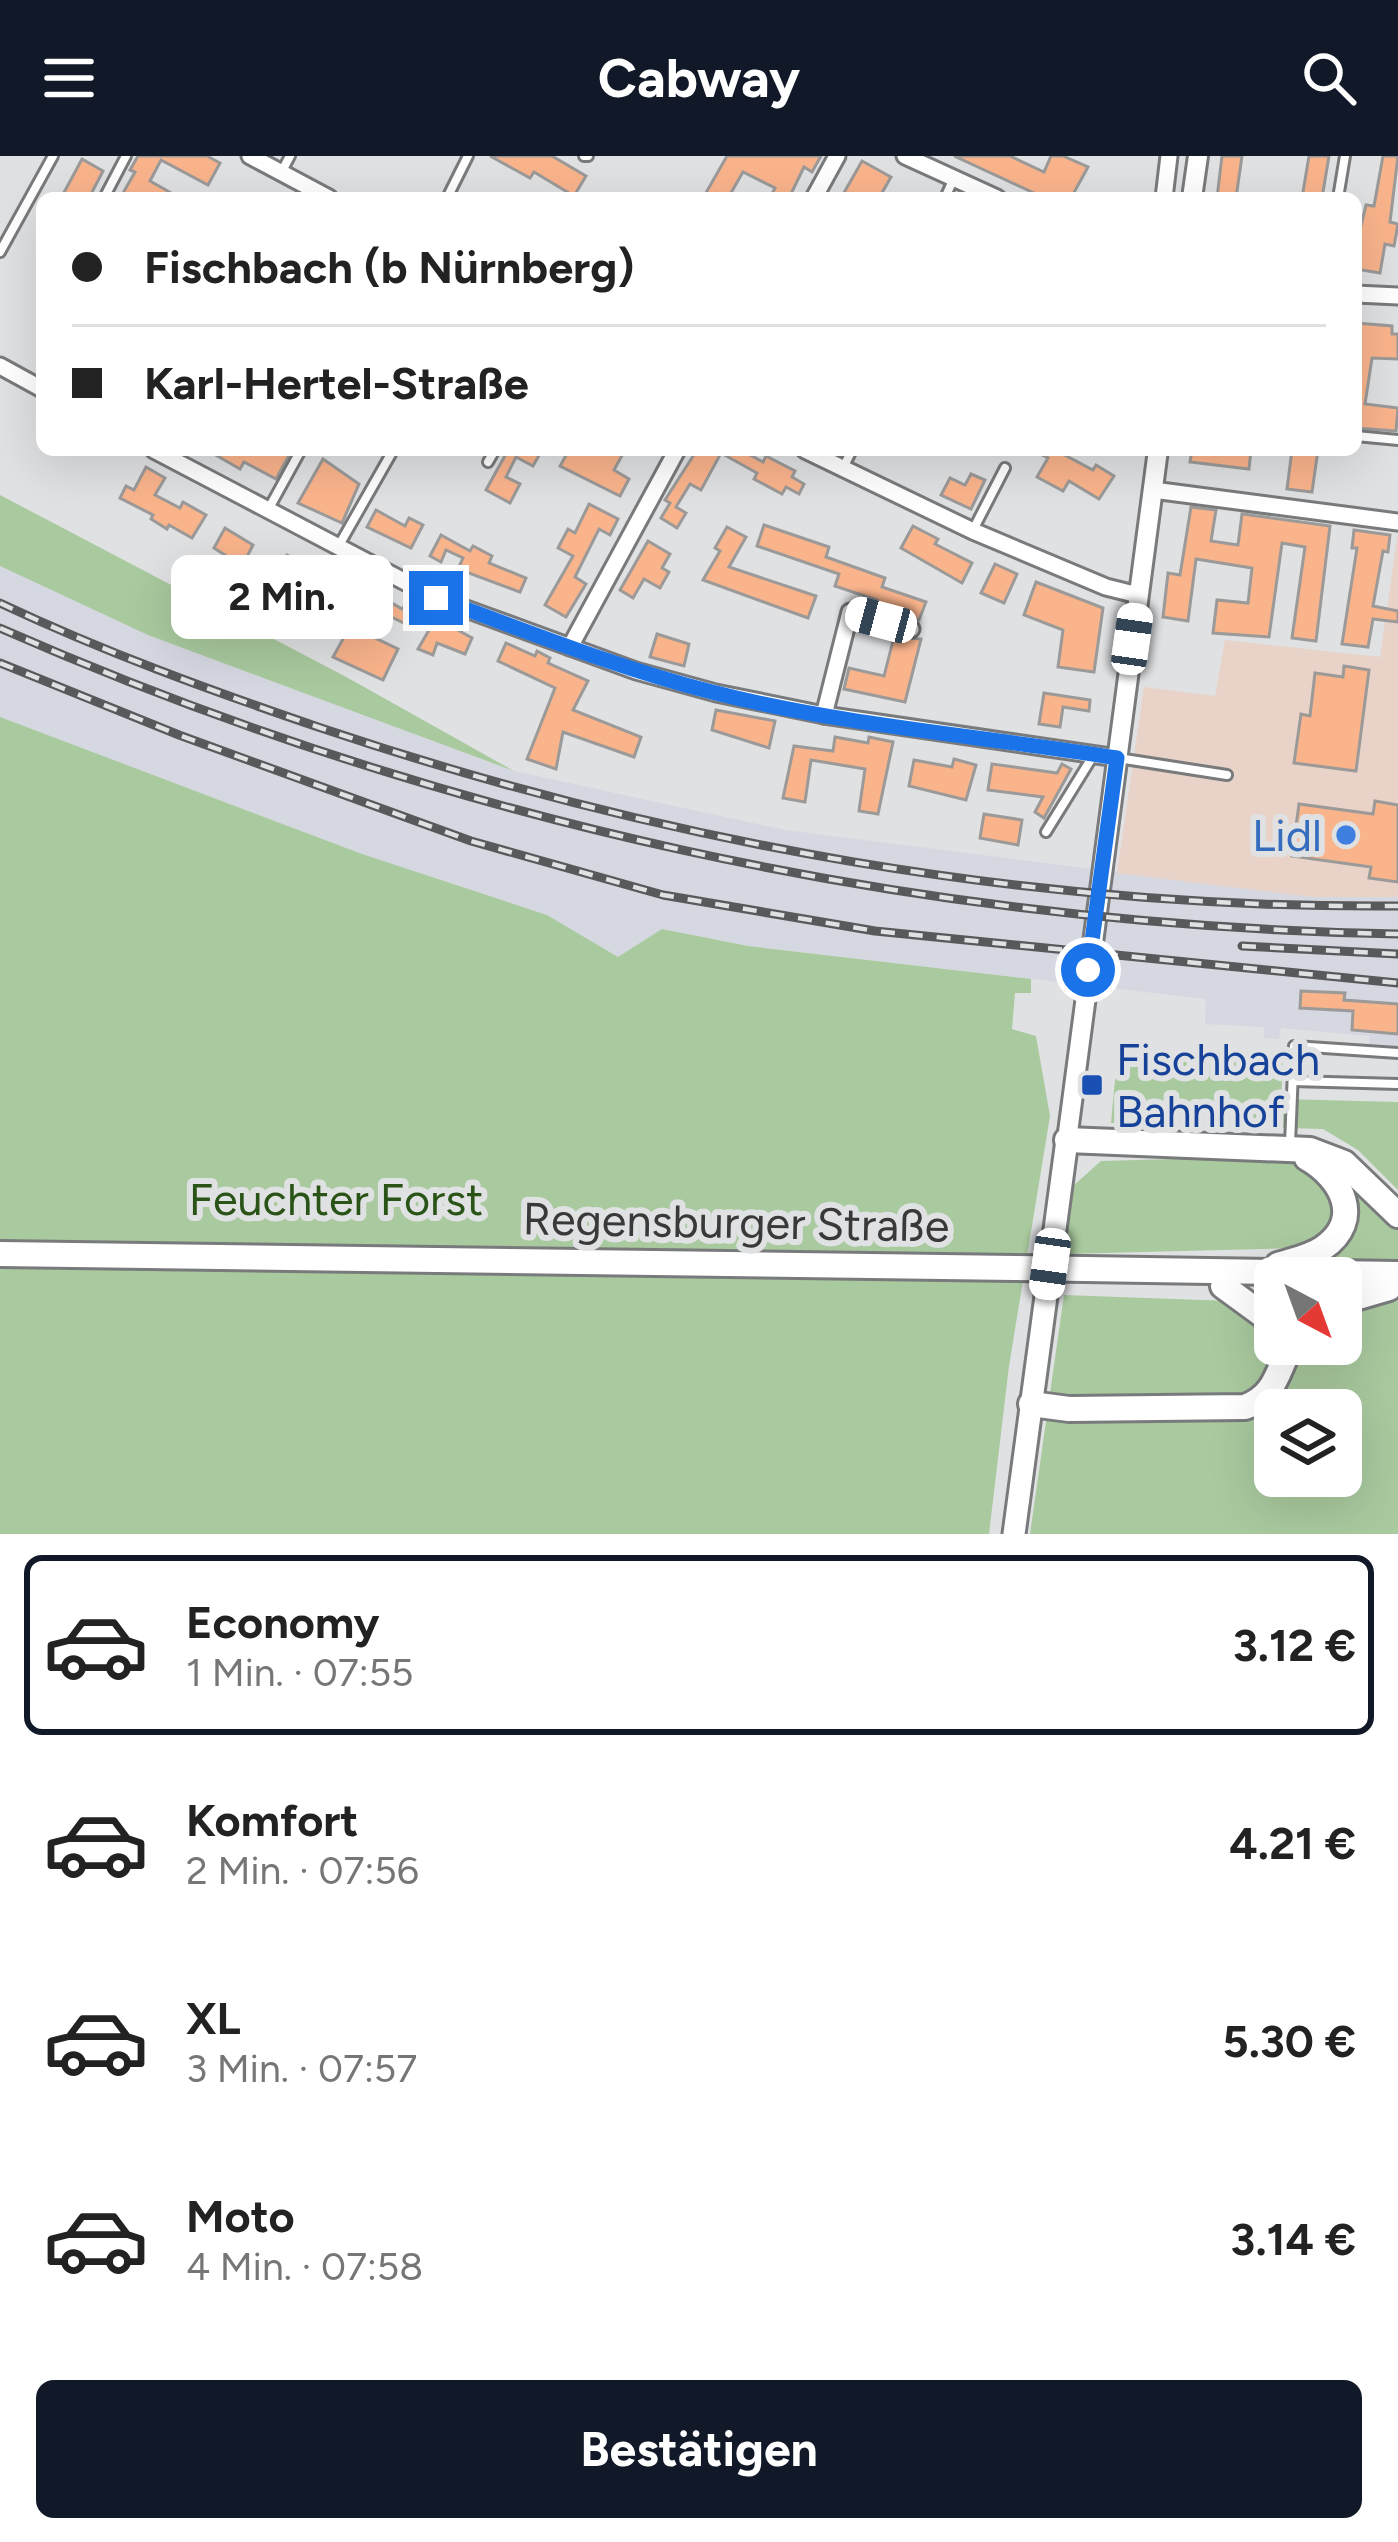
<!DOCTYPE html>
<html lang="de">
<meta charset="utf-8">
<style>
body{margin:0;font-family:Figtree,sans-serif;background:#f2f2f2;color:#222;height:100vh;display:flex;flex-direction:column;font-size:45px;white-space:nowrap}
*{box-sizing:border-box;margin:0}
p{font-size:39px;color:#767676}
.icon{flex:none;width:66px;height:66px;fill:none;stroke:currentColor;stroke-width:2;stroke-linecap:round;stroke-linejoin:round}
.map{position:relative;height:1378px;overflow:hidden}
.details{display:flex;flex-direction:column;background:#fff;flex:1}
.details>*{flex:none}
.banner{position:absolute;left:36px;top:36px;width:1326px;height:264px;border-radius:18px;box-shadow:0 12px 48px #0002;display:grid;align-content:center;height:264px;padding:0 36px;background:#fff}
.needle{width:78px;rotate:139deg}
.tools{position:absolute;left:1254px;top:1101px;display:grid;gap:24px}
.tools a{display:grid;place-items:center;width:108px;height:108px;border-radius:18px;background:#fff;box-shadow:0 12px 48px #0002;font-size:60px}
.end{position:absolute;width:54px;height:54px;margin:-27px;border:15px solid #1a73e8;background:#fff;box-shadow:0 0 0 6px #fff}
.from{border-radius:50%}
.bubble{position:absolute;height:84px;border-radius:18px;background:#fff;box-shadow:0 12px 48px #0002;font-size:39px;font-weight:700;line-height:84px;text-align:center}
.car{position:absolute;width:36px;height:72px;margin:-36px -18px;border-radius:15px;box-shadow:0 0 9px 3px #0007;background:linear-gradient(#fff 24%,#345 0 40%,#fff 0 76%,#345 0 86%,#fff 0)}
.banner b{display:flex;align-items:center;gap:42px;height:114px;font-size:45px}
.banner b+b{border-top:3px solid #e0e0e0}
.banner i{width:30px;height:30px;background:#222}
ul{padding:21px 0 0;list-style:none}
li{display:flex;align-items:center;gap:36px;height:180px;margin:0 24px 18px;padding:0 12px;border:6px solid transparent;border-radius:18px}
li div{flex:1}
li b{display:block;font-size:45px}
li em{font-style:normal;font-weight:700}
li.on{border-color:#111827}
li>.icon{width:108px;height:108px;stroke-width:1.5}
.button{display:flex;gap:24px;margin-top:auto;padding:24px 36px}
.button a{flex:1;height:138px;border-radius:18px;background:#111827;color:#fff;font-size:48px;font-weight:700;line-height:138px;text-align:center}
header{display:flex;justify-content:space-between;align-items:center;height:156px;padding:0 36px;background:#111827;color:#fff;font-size:54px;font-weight:700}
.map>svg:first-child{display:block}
.built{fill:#d5d7e1}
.industrial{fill:#e9d2c7}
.green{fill:#a9c99e;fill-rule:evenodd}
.building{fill:#fab48c;stroke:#9c9a99;stroke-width:3}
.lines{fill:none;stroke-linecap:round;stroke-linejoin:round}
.service-casing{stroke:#797a7c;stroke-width:14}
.minor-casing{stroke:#797a7c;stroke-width:21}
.tertiary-casing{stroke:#797a7c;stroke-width:24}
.secondary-casing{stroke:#797a7c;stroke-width:27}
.primary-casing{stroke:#797a7c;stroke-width:30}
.service{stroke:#fff;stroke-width:8}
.minor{stroke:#fff;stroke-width:15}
.tertiary{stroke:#fff;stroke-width:18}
.secondary{stroke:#fff;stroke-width:21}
.primary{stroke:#fff;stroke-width:24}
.rail-casing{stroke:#58595a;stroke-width:9}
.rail{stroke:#e0e1e3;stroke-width:4.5;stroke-dasharray:14;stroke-linecap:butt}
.primary-bridge-casing{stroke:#797a7c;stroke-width:30;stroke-linecap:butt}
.primary-bridge{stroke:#fff;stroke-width:24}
.route{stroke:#1a73e8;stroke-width:15}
.shop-dot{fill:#3f7fe0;stroke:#e0e1e3;stroke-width:4.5}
.transit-dot{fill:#1a4fb4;stroke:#e0e1e3;stroke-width:4.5}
.labels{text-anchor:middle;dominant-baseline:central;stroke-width:12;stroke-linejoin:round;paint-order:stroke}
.shop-label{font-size:45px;fill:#366cbe;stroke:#e0e1e3;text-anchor:end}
.transit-label{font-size:45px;fill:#164399;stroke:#e0e1e3;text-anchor:start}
.park-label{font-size:45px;fill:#2a5417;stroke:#e0e1e3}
.street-label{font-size:45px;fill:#39393a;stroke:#e0e1e3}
</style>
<header><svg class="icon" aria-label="menu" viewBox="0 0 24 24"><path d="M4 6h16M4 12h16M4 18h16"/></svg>Cabway<svg class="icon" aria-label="search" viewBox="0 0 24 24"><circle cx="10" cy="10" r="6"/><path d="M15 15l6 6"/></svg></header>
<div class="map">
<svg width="1398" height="1378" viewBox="0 0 1398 1378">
<rect width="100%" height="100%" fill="#e0e1e3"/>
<polygon class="built" points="0,410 148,479 514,615 785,674 1313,741 1398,741 1398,890 1369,888 1369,880 1281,872 1279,883 1264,882 1264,871 1205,868 1206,843 748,790 663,773 618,801 547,759 362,698 0,561"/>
<polygon class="industrial" points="1398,376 1398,741 1313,741 1117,717 1144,531 1215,540 1225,484 1380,501"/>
<g class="green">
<polygon points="0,339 348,522 514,615 148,479 0,410"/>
<polygon points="0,561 362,698 547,759 618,801 662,773 748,790 1031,823 1031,837 1015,837 1012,873 1036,880 1050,960 1009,1210 989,1378 0,1378"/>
<polygon points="1205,900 1283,907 1281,943 1398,946 1398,1034 1358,994 1323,973 1111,967 1116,913"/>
<polygon points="1285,1000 1321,1017 1337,1056 1323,1077 1302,1092 1064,1098 1074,1029 1101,1005"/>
<polygon points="1343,1022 1398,1069 1398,1109 1288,1107 1336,1087"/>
<path d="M1064 1139 1230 1145 1275 1176 1279 1195 1297 1188H1341V1151L1398 1145V1378H1030ZM1275 1254H1341V1320H1275Z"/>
</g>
<g class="building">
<polygon points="138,0 207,0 220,7 208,29 161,4 150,25 180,42 133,42 123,37 135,16 130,14"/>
<polygon points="490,0 552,0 586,20 574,40 534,16 530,22"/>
<polygon points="727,0 821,0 812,16 804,11 789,42 770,42 775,32 743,16 728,42 703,42"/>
<polygon points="954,0 1010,0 1044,16 1051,0 1063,0 1088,11 1071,42 1045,42"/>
<polygon points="1222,0 1242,0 1236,42 1217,42"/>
<polygon points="1309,0 1329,0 1322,42 1302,42"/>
<polygon points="1383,0 1398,0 1390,66 1398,68 1394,90 1385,88 1380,117 1356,113 1356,70 1361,70 1366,49 1374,50"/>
<polygon points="82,3 103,15 89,42 61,42"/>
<polygon points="862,5 891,21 879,42 841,42"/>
<polygon points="1356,167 1392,170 1392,178 1398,178 1398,203 1372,202 1365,248 1398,252 1396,275 1356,272"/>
<polygon points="207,294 292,294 276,323 244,306 240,313"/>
<polygon points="504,294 542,294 533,310 516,301 506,321 520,328 510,347 486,334 507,296"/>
<polygon points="569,294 625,294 614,314 629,323 620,340 560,310"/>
<polygon points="697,294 741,294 763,306 766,300 795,315 792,321 804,328 799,338 786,331 782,338 754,323 757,317 721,297 701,334 690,328 676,351 686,357 677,372 661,362 670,347 665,344"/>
<polygon points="1032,294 1055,294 1093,314 1096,309 1114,320 1099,343 1069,325 1063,335 1037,321 1048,302"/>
<polygon points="1192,294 1251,294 1249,313 1190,306"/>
<polygon points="1292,294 1318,294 1312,336 1287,333"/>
<polygon points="323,303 359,328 342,367 298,347"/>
<polygon points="146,311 165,322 155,339 180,352 183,346 206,359 192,382 169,369 167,373 151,363 153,359 120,342 126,330 134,334"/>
<polygon points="971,318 985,324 971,353 941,339 950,322 965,329"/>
<polygon points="589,348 618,363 610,379 599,373 575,421 586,428 566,461 545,449 573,400 558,392 568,373 575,377"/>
<polygon points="1191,351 1216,354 1211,385 1238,389 1242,358 1330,370 1316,485 1292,482 1305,391 1282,387 1269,481 1213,477 1217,444 1248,447 1252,412 1196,403 1188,465 1163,461 1168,417 1180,419"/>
<polygon points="376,354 405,370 409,362 423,369 411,392 367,371"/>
<polygon points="764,369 829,391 826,401 885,422 882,431 926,446 919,464 875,450 877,444 835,430 839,418 757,390"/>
<polygon points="913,370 938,383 935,388 972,407 962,427 901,392"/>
<polygon points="727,371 746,381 729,411 816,440 808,462 703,424 720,395 715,392"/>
<polygon points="225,372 253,389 242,410 214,392"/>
<polygon points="1354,374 1390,379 1388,396 1383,395 1373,450 1398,455 1398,466 1373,463 1368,491 1342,488 1357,392 1352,392"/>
<polygon points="441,379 470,395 473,390 492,400 489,407 526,422 520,436 458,413 463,402 446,394 441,406 430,400"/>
<polygon points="648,385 670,398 662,412 669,416 660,432 644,423 633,442 620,434"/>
<polygon points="287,399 303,408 278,450 248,434 256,424 268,431"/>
<polygon points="995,408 1017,418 1004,447 981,437"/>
<polygon points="338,415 402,453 406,448 417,454 410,470 381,456 369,479 398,493 383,524 333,501 348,474 307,452 323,430 329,433"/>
<polygon points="1036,426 1103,452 1094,516 1058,511 1063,474 1024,459"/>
<polygon points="436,462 472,482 465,498 437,487 433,499 418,493"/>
<polygon points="657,478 689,488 684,510 650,501"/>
<polygon points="894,481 921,483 905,546 844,533 849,512 884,520"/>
<polygon points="506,487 535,500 537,495 550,502 548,507 588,525 573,554 641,581 634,601 563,576 556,613 527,603 555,532 498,505"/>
<polygon points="1344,510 1369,514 1356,615 1294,607 1301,558 1310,560 1315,517 1343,521"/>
<polygon points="1044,537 1090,544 1089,555 1063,551 1060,571 1039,568"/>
<polygon points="716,554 775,565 769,592 712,574"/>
<polygon points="835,581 868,587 869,581 893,586 878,658 859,655 865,613 811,604 805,646 783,642 794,590 833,595"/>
<polygon points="954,603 976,609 966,644 909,630 914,604 952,611"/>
<polygon points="992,608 1057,617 1062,608 1071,613 1044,662 1035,656 1043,641 988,634"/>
<polygon points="1375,645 1398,649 1398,726 1369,722 1371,711 1292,700 1299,648 1373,658"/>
<polygon points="984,658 1022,664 1018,689 980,682"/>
<polygon points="1301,835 1345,837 1344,844 1398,848 1398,878 1352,874 1353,855 1300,852"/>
</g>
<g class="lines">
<g class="service-casing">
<g id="service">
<polyline points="584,0 588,0"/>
<polyline points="282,15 290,0"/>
<polyline points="104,42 126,0"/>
<polyline points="447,42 468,0"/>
<polyline points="945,42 953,24"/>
<polyline points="1338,42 1345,0"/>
<polyline points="0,96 53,0"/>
<polyline points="1356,280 1398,284"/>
<polyline points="488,306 495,294"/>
<polyline points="843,312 852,294"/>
<polyline points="268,354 301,294"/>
<polyline points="973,374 1005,312"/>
<polyline points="338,391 391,298"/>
<polyline points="1118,602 1227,619"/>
<polyline points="1046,676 1093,600"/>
<polyline points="1293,925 1398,928"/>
<polyline points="1290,988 1294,890 1398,897"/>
</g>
</g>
<g class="minor-casing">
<g id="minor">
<polyline points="250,0 329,42"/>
<polyline points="905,0 997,42"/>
<polyline points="814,42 837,0"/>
<polyline points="1164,42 1169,0"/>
<polyline points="1356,138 1398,140"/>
<polyline points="0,210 42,233"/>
<polyline points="154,294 436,442 636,515 716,537 824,559 1117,602"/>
<polyline points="805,294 973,375 1106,431 1138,439"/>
<polyline points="1153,334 1398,366"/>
<polyline points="570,491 677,294"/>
<polyline points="824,559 850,456 911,473"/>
</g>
</g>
<g class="tertiary-casing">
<g id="tertiary">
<polyline points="1192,42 1198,0"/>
<polyline points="1067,984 1158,294"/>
</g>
</g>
<g class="secondary-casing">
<polyline id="secondary" points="1014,1378 1067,984"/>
</g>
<g class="primary-casing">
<g id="primary">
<polyline points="1067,984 1310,994 1344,1007 1398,1059"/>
<polyline points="0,1098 1015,1112"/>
<path d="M1278 1109C1293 1104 1310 1101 1323 1092 1364 1064 1342 1022 1307 1002"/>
<polyline points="1085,1113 1398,1118"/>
<polyline points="1223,1130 1275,1168"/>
<polyline points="1341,1146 1389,1132"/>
<path d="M1031 1248 1069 1253 1245 1251C1277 1239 1277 1214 1292 1188"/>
</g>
</g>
<use href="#service" class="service"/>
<use href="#minor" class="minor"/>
<use href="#tertiary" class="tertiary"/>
<use href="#secondary" class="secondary"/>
<use href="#primary" class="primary"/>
<g class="rail-casing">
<g id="rail">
<path d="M0 447C104 496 212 535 321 572 667 688 1032 753 1398 750"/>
<path d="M0 472C443 666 915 769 1398 778"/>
<polyline points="0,507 179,579 471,685 663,739 875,775 1398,827"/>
<polyline points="1242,790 1398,798"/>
</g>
</g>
<use href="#rail" class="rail"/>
<g class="primary-bridge-casing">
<polyline id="primary-bridge" points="1015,1112 1085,1113"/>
</g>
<use href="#primary-bridge" class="primary-bridge"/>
</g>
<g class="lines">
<path class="route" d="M436 442C527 475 617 512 712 536 844 570 983 580 1117 602L1088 814"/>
</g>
<circle class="shop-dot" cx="1346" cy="679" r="12"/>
<rect class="transit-dot" x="1080" y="917" width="24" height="24" rx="6"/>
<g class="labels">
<g class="shop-label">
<text x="1322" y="679">Lidl</text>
</g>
<g class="transit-label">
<text x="1116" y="903">Fischbach<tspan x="1116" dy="52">Bahnhof</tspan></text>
</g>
<g class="park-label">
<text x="336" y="1043">Feuchter Forst</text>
</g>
<g class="street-label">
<text transform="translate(736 1066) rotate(1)">Regensburger Straße</text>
</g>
</g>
</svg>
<div class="tools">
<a><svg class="needle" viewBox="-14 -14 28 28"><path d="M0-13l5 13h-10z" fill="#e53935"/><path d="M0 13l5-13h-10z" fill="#767676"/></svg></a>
<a><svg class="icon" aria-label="layers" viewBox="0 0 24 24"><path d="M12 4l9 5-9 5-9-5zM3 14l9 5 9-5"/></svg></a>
</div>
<i class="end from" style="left:1088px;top:814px"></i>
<i class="end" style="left:436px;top:442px"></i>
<div class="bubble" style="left:171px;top:399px;width:222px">2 Min.</div>
<i class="car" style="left:881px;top:464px;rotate:285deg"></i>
<i class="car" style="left:1132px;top:483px;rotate:8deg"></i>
<i class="car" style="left:1050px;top:1108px;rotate:188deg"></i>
<div class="banner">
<b><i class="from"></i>Fischbach (b Nürnberg)</b>
<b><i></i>Karl-Hertel-Straße</b>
</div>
</div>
<section class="details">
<ul>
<li class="on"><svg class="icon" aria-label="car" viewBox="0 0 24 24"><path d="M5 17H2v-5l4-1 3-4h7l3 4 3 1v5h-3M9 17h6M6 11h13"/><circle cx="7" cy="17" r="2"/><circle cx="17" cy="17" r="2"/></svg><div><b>Economy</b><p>1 Min. · 07:55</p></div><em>3.12 €</em></li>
<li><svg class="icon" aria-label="car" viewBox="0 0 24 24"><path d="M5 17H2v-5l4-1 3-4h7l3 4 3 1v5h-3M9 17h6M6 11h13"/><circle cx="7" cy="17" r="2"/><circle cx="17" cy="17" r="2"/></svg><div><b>Komfort</b><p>2 Min. · 07:56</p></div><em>4.21 €</em></li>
<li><svg class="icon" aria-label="car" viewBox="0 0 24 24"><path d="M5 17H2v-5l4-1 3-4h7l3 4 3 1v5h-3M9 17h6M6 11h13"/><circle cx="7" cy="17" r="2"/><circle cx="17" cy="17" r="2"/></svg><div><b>XL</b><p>3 Min. · 07:57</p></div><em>5.30 €</em></li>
<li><svg class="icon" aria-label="car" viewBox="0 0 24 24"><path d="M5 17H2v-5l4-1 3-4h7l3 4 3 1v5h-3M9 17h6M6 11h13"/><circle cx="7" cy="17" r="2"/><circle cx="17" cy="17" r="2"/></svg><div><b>Moto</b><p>4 Min. · 07:58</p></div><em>3.14 €</em></li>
</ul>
<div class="button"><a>Bestätigen</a></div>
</section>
